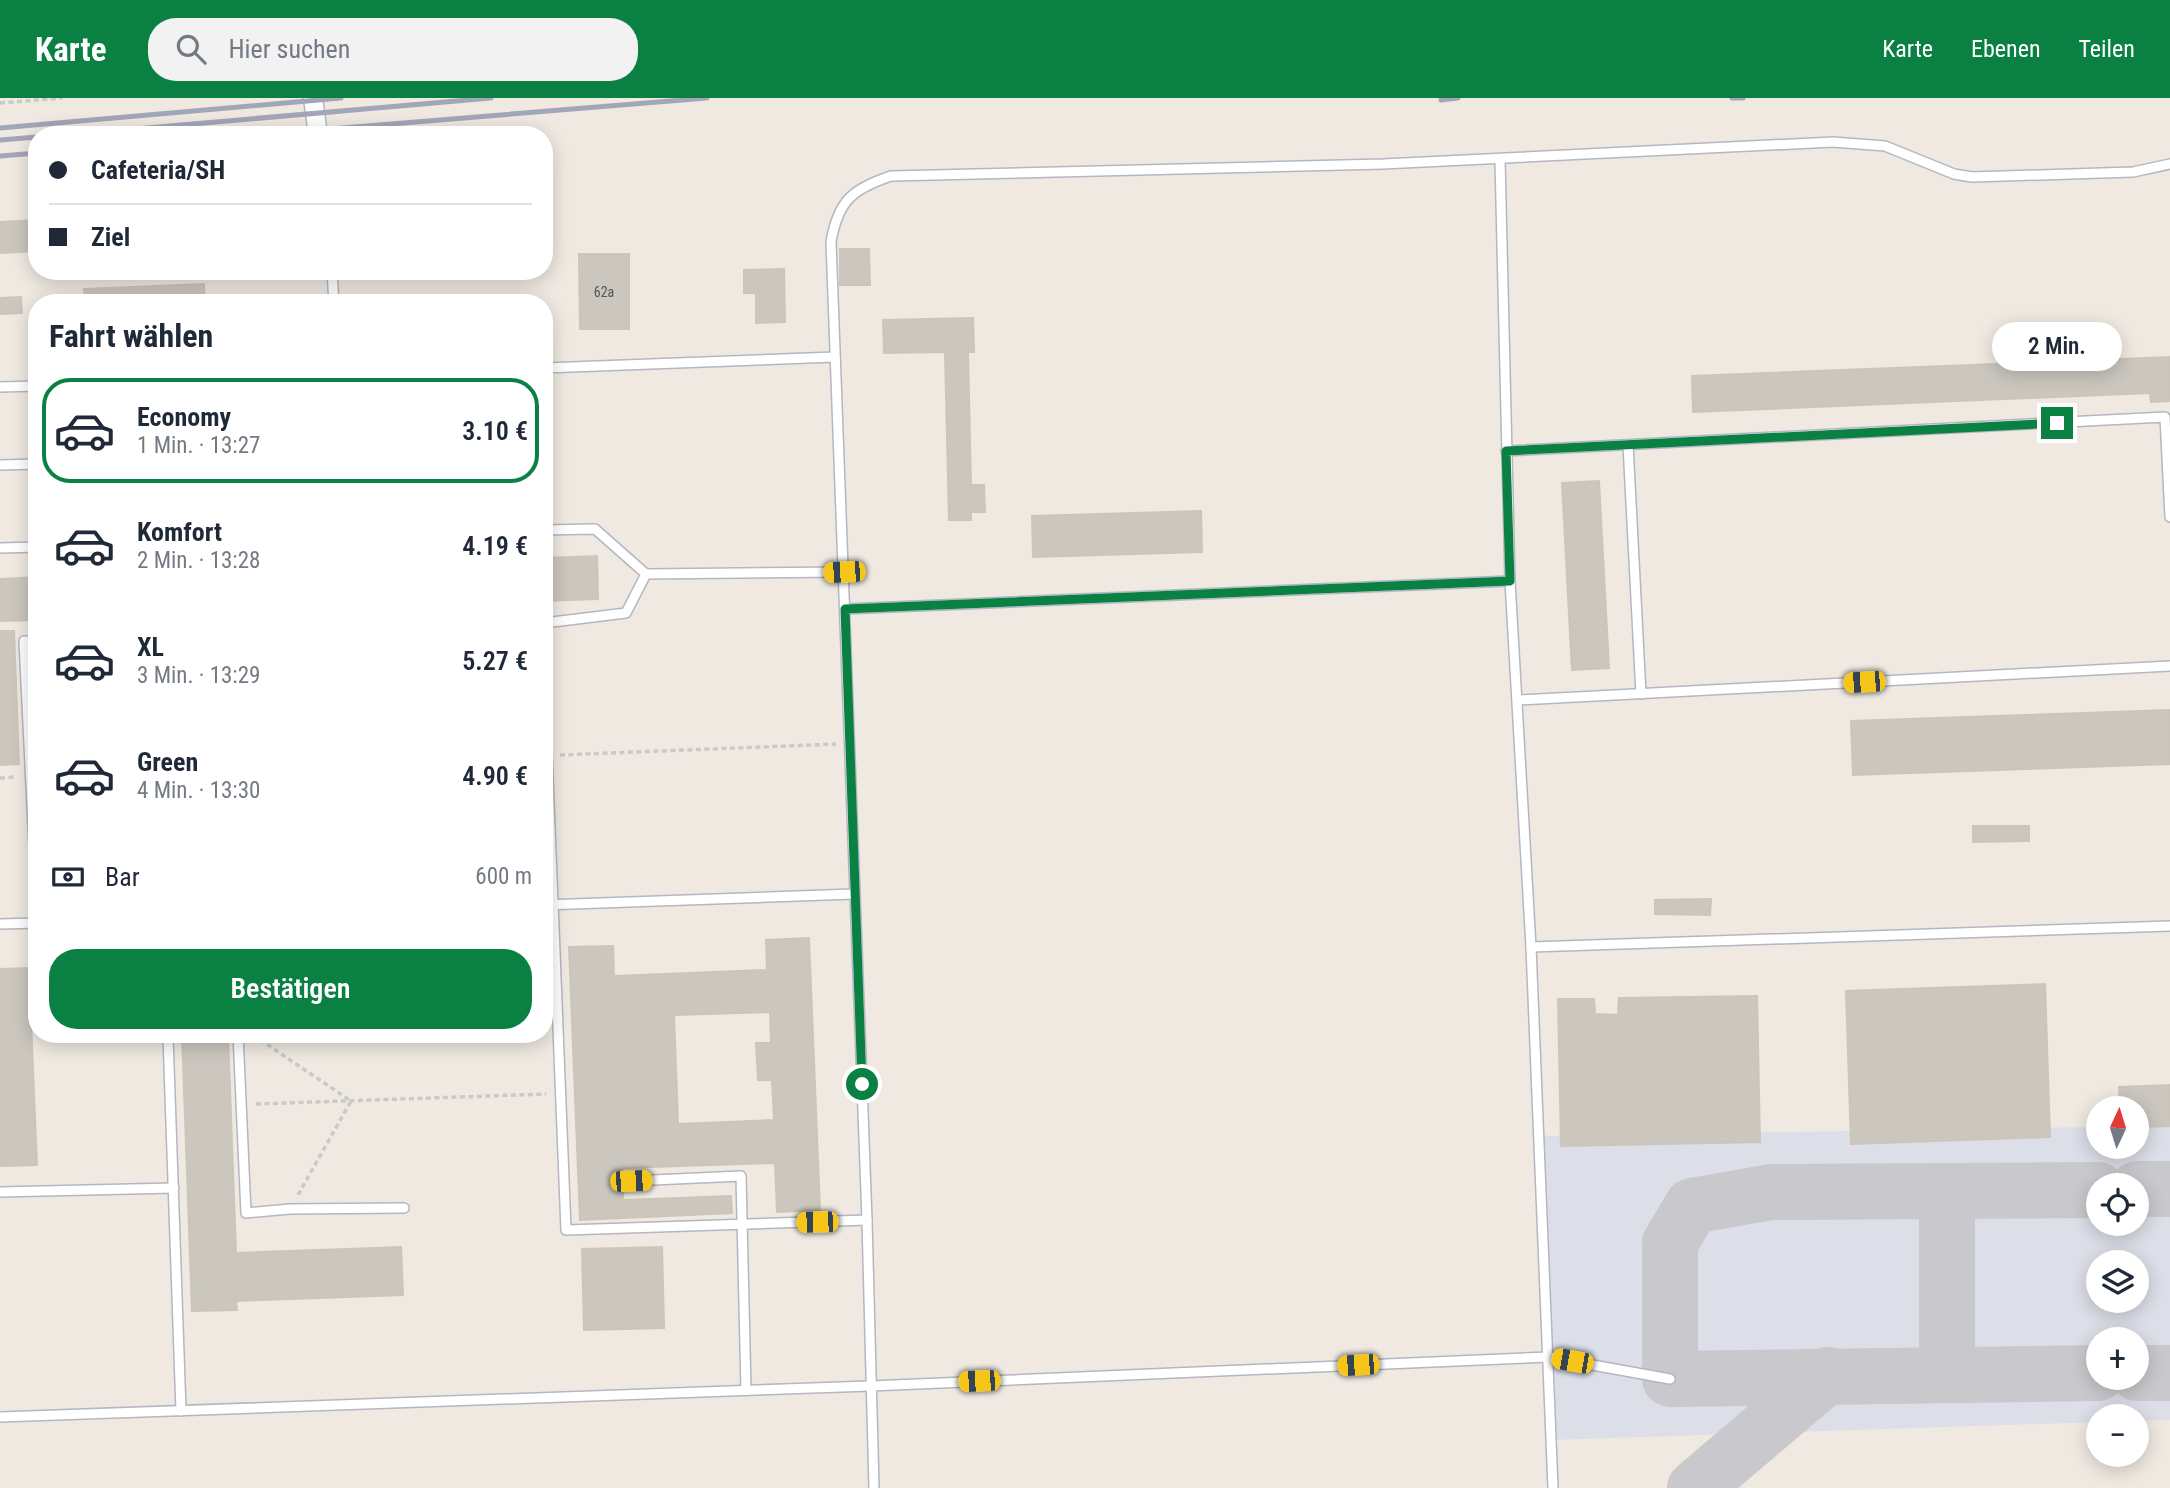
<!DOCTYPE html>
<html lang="de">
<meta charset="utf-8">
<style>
body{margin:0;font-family:"Roboto Condensed",sans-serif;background:#f2f2f3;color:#1f2937;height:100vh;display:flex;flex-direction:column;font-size:26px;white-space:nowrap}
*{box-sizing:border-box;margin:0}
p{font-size:23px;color:#747a83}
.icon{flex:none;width:38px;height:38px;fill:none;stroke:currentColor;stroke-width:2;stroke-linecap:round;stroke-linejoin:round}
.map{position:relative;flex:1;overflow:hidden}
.details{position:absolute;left:28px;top:196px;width:525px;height:749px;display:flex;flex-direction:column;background:#fff;border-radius:28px;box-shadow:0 4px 18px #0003}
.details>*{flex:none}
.banner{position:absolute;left:28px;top:28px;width:525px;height:154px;border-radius:28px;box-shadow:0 4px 18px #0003;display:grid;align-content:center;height:154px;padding:0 21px;background:#fff}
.needle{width:46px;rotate:4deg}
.fabs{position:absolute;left:2086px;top:998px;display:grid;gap:14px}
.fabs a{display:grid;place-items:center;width:63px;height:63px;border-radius:50%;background:#fff;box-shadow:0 4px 18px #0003;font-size:35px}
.end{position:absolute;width:32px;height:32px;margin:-16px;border:9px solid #0b8043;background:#fff;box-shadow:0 0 0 4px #fff}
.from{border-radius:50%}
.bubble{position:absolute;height:49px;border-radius:24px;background:#fff;box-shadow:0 4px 18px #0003;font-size:23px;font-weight:600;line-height:49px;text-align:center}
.car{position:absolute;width:21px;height:42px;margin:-21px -10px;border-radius:9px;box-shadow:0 0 5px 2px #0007;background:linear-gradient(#f5c518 24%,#345 0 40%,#f5c518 0 76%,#345 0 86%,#f5c518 0)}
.banner b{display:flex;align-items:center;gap:24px;height:66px;font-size:26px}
.banner b+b{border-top:2px solid #e0e1e3}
.banner i{width:18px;height:18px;background:#1f2937}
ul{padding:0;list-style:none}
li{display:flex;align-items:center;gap:21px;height:105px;margin:0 14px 10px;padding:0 7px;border:4px solid transparent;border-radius:28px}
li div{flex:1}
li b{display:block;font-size:26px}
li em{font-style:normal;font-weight:600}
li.on{border-color:#0b8043}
li>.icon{width:63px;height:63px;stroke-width:1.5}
h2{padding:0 21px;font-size:32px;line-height:84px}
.pay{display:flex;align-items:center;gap:18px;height:77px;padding:0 21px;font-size:26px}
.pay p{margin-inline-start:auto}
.button{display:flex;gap:14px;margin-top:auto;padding:14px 21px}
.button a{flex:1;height:80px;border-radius:28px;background:#0b8043;color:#fff;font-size:28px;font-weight:600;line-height:80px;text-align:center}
header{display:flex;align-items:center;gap:42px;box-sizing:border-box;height:98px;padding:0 35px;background:#0b8043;color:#fff}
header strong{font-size:33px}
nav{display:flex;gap:38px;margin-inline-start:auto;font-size:24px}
.search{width:490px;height:63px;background:#f2f2f3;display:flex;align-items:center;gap:18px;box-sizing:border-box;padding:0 24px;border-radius:28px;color:#747a83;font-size:26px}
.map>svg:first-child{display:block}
.airport{fill:#dcdee8;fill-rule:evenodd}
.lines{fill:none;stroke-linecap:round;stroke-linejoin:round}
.taxiway{stroke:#c9c8cc;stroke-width:56}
.building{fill:#cbc7bf;stroke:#cbc5ba;stroke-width:2;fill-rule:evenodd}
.lane-casing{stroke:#b4b7c1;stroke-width:12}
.street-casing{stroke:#b4b7c1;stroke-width:21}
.path{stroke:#c9c9c9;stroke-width:3.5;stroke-dasharray:5 3.5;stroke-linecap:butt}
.lane{stroke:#fff;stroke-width:9}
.street{stroke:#fff;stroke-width:18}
.rail{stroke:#a3a6b8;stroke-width:5}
.route{stroke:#0b8043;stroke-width:9}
.labels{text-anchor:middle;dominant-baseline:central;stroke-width:5;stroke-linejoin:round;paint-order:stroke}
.number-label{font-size:14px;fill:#555452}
</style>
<header>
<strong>Karte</strong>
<div class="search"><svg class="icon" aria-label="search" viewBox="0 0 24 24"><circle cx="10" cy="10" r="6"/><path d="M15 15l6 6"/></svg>Hier suchen</div>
<nav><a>Karte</a><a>Ebenen</a><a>Teilen</a></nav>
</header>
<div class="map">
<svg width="2170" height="1390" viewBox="0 0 2170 1390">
<rect width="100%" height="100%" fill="#efe9e1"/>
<path class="airport" d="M2170 1028V1322L2137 1323V1318H2098V1324L1551 1342 1539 1038 2098 1029V1048H2137V1029ZM2098 1087H2137V1125H2098ZM2098 1164H2137V1202H2098ZM2098 1241H2137V1279H2098Z"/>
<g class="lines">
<g class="taxiway">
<polyline points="2137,1091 2170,1091"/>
<polyline points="2098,1092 1771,1094 1692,1108 1670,1145 1670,1281 2098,1275"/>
<polyline points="2137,1275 2170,1275"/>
<polyline points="1947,1276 1947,1093"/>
<polyline points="1695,1390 1828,1277"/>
</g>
</g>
<g class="building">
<polygon points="37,122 37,153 0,155 0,124"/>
<polygon points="840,151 869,151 870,187 840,187"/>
<polygon points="579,156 629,156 629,231 580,231"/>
<polygon points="784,171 785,224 756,225 756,195 744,195 744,172"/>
<polygon points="204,186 205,205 85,205 84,191"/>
<polygon points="21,199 22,215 0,216 0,200"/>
<polygon points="973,220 974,254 968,254 971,387 984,387 985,414 971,414 971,422 949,422 945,254 884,255 883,222"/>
<polygon points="2170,259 2170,303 2151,304 2150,295 1693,314 1692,278"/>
<polygon points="1599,383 1609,570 1572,572 1562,385"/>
<polygon points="1201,413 1202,454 1033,459 1032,418"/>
<polygon points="597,458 598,501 544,503 544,460"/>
<polygon points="37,479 37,522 0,523 0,481"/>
<polygon points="0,533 14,533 19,666 0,667"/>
<polygon points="2170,612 2170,666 1853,677 1851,623"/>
<polygon points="1973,728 2029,728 2029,743 1973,744"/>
<polygon points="1711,801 1710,817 1655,816 1655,802"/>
<path d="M809 840 820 1112 777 1114 775 1065 622 1070 623 1102 731 1098 732 1115 580 1122 569 849 613 848 614 878 767 872 766 842ZM770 914 771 945H756L758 982H772L774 1022 678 1026 674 917Z"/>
<polygon points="29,870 30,879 37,878 37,924 31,924 37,1067 0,1068 0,871"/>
<polygon points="2045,886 2050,1039 1851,1046 1846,893"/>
<polygon points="1757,898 1760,1044 1561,1048 1558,901 1594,901 1595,916 1618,917 1619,900"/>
<polygon points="182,936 228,936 236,1155 401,1149 403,1197 236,1203 237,1212 192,1213"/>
<polygon points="2170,987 2170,1028 2137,1029 2137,1010 2120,1010 2119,989"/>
<polygon points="662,1149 664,1230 584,1232 582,1151"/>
</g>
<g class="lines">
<g class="lane-casing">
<g id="lane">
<polyline points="1500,62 1510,483 1531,849 1553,1390"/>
<polyline points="332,173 334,205"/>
<polyline points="544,270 835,259"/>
<polyline points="0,289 37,288"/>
<polyline points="1628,347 1641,596"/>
<polyline points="1506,353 2165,319 2170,419"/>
<polyline points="0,367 37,366"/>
<polyline points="544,432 595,431 646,476"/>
<polyline points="0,450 37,449"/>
<polyline points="845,511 1510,483"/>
<polyline points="544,525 626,515 646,476 844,474"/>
<polyline points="37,543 24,543 37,811"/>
<polyline points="544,578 566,1132 867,1122"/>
<polyline points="1518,602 2170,568"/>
<polyline points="544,807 854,796"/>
<polyline points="0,826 37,825"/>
<polyline points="1531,849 2170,828"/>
<polyline points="238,936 246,1115 290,1111 404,1110"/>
<polyline points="168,939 181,1313"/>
<polyline points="631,1083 741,1078 746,1292"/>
<polyline points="0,1094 174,1090"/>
<polyline points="0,1319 870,1288 1548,1259 1670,1281"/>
<path d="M874 1390 867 1122 831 144C838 103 852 91 891 78L1383 66 1833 44 1885 48 1954 76 1972 79 2133 74 2170 66"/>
</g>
</g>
<g class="street-casing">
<polyline id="street" points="313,0 318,37"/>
</g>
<g class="path">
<polyline points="0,5 62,0"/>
<polyline points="560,657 836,646"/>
<polyline points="0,680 15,679"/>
<polyline points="253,937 351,1003 298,1097"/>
<polyline points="256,1006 546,996"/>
</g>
<use href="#lane" class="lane"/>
<use href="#street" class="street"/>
<g class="rail">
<polyline points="1732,0 1743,0"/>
<polyline points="1441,2 1458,0"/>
<polyline points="0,30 341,0"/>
<polyline points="66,37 491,0"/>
<polyline points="257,37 707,0"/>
<polyline points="0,42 37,39"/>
<polyline points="0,58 37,55"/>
</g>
</g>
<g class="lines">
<polyline class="route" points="862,986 845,511 1510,483 1506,353 2057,325"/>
</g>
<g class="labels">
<g class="number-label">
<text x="604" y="194">62a</text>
</g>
</g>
</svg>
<div class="fabs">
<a><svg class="needle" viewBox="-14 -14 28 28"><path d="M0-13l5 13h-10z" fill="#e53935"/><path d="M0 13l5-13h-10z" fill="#747a83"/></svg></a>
<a><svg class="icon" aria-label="locate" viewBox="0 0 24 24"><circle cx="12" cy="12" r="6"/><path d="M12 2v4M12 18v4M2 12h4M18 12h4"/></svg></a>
<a><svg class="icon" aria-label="layers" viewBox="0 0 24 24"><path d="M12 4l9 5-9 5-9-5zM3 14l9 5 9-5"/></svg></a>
<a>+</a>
<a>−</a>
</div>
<i class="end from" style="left:862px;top:986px"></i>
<i class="end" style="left:2057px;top:325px"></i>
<div class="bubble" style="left:1992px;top:224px;width:130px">2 Min.</div>
<i class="car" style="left:844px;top:474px;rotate:268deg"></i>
<i class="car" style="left:1864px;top:584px;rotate:267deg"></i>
<i class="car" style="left:631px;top:1083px;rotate:88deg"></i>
<i class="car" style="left:817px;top:1124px;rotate:269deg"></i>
<i class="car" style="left:1572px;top:1263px;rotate:280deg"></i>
<i class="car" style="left:1358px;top:1267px;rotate:267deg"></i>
<i class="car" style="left:979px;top:1283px;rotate:268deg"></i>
<div class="banner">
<b><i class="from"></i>Cafeteria/SH</b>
<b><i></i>Ziel</b>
</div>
<section class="details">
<h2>Fahrt wählen</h2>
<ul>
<li class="on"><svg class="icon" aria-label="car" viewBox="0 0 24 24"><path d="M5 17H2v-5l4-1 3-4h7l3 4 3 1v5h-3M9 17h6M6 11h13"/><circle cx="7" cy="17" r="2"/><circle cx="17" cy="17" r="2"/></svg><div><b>Economy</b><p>1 Min. · 13:27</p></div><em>3.10 €</em></li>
<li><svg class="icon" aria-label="car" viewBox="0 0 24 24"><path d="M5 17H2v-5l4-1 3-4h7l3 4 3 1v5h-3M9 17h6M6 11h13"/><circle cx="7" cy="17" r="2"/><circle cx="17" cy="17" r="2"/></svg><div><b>Komfort</b><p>2 Min. · 13:28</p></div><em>4.19 €</em></li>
<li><svg class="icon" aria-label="car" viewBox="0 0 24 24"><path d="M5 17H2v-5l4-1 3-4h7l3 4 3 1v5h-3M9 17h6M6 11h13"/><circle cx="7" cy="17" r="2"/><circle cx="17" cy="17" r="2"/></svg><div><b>XL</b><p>3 Min. · 13:29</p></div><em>5.27 €</em></li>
<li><svg class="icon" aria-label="car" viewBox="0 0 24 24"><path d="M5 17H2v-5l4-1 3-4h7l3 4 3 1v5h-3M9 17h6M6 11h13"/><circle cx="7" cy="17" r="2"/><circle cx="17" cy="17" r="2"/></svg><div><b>Green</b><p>4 Min. · 13:30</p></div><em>4.90 €</em></li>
</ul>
<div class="pay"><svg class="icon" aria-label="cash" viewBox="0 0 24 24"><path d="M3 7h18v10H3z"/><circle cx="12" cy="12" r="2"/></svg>Bar<p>600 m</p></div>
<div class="button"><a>Bestätigen</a></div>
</section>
</div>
